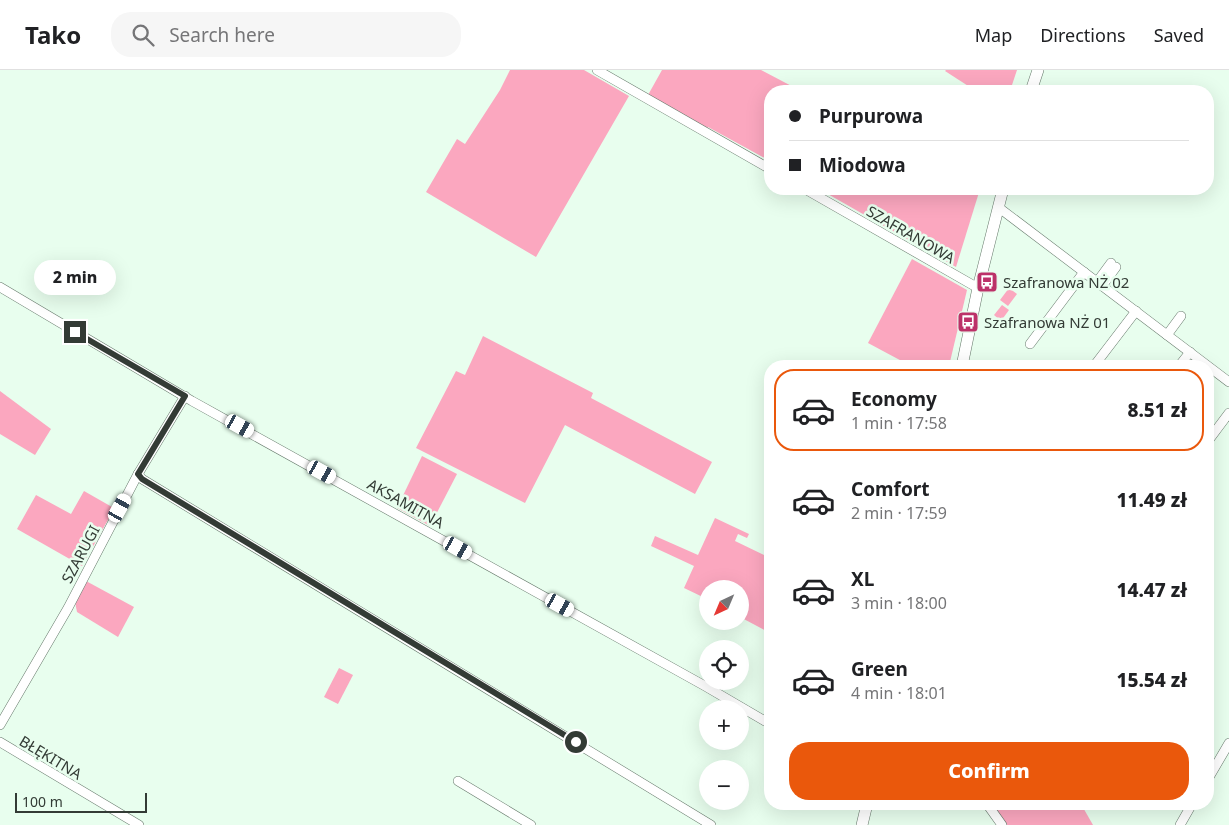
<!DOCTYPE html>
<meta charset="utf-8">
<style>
body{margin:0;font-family:"Noto Sans",sans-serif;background:#f6f6f6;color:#202124;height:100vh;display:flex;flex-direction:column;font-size:19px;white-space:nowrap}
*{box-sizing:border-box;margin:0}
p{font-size:16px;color:#757577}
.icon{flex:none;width:28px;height:28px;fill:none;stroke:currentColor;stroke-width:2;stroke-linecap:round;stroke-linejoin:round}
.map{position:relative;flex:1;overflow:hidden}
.panel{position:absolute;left:764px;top:290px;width:450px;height:450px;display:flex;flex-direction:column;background:#fff;border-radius:20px;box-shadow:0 5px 20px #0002}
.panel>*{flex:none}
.hud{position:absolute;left:764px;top:15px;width:450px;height:110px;border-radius:20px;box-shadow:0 5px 20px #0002;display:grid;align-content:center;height:110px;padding:0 25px;background:#fff}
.needle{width:32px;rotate:224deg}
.fabs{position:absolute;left:699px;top:510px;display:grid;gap:10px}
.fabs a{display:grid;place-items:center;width:50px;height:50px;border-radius:50%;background:#fff;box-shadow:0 5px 20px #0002;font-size:25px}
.scale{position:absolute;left:15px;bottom:12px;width:132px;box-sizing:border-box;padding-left:5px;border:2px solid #333b35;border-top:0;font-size:14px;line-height:18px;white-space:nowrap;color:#333b35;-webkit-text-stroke:4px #e8feee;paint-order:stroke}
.end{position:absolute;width:22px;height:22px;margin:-11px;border:6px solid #333b35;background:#fff;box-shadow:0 0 0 2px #fff}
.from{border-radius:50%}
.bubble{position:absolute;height:35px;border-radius:18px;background:#fff;box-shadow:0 5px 20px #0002;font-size:16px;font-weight:800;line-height:35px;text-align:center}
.car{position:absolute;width:15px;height:30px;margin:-15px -8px;border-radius:6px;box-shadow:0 0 4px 1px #0007;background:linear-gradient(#fff 24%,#345 0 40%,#fff 0 76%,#345 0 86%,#fff 0)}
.hud b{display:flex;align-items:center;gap:18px;height:48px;font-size:19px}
.hud b+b{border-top:1px solid #e0e0e0}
.hud i{width:12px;height:12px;background:#202124}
ul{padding:9px 0 0;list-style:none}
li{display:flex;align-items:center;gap:15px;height:82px;margin:0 10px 8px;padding:0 15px;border:2px solid transparent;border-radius:20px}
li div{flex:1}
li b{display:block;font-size:19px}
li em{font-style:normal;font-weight:800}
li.on{border-color:#ea580c}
li>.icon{width:45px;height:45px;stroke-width:1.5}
.action{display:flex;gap:10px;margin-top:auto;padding:10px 25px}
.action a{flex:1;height:58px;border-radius:20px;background:#ea580c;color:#fff;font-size:20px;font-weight:800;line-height:58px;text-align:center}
header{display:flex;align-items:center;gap:30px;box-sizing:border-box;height:70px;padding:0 25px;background:#fff;border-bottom:1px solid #e0e0e0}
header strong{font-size:24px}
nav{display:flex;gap:28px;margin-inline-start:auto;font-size:18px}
.search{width:350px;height:45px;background:#f6f6f6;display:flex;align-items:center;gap:12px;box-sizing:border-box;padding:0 18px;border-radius:20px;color:#757577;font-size:19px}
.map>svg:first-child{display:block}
.green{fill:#fba7bf}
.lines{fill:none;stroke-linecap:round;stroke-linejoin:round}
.minor-casing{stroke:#66796b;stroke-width:10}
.tertiary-casing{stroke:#66796b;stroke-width:12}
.minor{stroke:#fff;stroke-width:9}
.tertiary{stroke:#fff;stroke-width:11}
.route{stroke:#333b35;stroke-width:6}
.labels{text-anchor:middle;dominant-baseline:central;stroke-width:5;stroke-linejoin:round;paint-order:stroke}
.street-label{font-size:15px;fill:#333b35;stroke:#e8feee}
.poi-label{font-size:15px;fill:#333b35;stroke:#e8feee;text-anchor:start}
</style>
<header>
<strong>Tako</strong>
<div class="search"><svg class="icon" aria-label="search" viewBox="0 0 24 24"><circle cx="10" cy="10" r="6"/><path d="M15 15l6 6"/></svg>Search here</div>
<nav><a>Map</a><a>Directions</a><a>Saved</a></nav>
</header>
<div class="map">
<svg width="1229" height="755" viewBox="0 0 1229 755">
<rect width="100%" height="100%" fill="#e8feee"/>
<g class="green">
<polygon points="510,0 584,0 629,26 536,187 426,122 457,69 465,74 500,20"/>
<polygon points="662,0 761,0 801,21 770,21 770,91 708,57 707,59 648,25"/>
<polygon points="946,0 1017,0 1010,21 976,21 945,1"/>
<polygon points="819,119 980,119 956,197"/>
<polygon points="912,189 967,220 949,296 911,296 868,273"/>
<polygon points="1009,218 1017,224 1008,236 1000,230"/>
<polygon points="1002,235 1009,240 1001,251 994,245"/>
<polygon points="483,266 593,323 591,328 712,392 695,424 565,355 525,433 416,378 456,301 465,305"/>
<polygon points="0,321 51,359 35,385 0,364"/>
<polygon points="422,386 457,404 430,456 397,438"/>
<polygon points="84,421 112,437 113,441 82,496 17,459 36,425 71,444"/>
<polygon points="715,448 749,464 747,468 738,464 735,471 770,488 770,563 740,547 740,519 708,519 707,529 684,518 694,496 651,476 655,466 698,485"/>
<polygon points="86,511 134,537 118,567 77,542 75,532"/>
<polygon points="339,598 353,605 338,634 324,627"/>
<polygon points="993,734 1081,734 1093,755 1007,755"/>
</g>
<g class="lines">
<g class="minor-casing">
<g id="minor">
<polyline points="597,0 770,99"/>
<polyline points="805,119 978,218"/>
<polyline points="998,137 1229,312"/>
<polyline points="1097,212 1111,193"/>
<polyline points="1102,216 1116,197"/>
<polyline points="0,217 192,331 705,616 770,654"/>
<polyline points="1167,265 1181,246"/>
<polyline points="1030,274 1084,202"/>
<polyline points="1094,296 1136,241"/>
<polyline points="1179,296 1190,282"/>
<polyline points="1208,371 1229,343"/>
<polyline points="138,404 142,409 711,755"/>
<polyline points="0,655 68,538 138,404 185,326"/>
<polyline points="0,672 139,755"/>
<polyline points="1208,709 1229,673"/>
<polyline points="458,711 531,755"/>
<polyline points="987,734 1002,755"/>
<polyline points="1180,755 1192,734"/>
</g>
</g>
<g class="tertiary-casing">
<g id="tertiary">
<polyline points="1031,21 1038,0"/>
<polyline points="962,296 978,218 1003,119"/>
<polyline points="862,755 867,734"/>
</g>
</g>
<use href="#minor" class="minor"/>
<use href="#tertiary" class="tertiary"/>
</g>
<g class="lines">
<polyline class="route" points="75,262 185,326 138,404 142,409 576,672"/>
</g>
<defs>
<g id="bus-square" transform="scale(1.125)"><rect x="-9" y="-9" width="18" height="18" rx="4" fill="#bc3168" stroke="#e8feee"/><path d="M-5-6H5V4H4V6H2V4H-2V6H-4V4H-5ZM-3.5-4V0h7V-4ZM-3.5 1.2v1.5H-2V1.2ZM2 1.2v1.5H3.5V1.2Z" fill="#fff"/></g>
</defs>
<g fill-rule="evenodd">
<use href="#bus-square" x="987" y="212"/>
<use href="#bus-square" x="968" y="252"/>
</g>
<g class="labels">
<g class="street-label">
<text transform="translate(911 164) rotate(30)">SZAFRANOWA</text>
<text transform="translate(406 433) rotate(29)">AKSAMITNA</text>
<text transform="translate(80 484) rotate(-62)">SZARUGI</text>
<text transform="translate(51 687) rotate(31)">BŁĘKITNA</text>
</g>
<g class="poi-label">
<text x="1003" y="212">Szafranowa NŻ 02</text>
<text x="984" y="252">Szafranowa NŻ 01</text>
</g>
</g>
</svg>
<div class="fabs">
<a><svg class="needle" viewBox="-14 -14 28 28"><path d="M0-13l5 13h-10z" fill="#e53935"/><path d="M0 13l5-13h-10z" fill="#757577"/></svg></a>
<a><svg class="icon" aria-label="locate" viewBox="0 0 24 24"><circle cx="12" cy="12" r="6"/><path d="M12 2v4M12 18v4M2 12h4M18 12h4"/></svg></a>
<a>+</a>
<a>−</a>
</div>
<div class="scale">100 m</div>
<i class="end from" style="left:576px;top:672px"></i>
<i class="end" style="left:75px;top:262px"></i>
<div class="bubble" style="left:34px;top:190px;width:82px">2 min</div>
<i class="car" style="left:240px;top:356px;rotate:119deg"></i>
<i class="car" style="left:322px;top:402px;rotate:119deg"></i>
<i class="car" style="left:120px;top:438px;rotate:29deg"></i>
<i class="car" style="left:458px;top:478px;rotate:119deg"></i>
<i class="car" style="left:560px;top:535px;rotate:119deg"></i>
<div class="hud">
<b><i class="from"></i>Purpurowa</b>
<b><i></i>Miodowa</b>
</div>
<section class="panel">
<ul>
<li class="on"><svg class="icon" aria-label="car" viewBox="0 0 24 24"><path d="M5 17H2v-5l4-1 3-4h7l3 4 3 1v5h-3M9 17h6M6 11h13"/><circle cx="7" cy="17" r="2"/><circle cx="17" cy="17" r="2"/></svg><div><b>Economy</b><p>1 min · 17:58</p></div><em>8.51 zł</em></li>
<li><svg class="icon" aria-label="car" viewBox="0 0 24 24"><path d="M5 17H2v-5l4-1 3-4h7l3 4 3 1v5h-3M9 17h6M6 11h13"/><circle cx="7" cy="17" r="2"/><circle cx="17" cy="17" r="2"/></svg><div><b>Comfort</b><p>2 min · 17:59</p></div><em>11.49 zł</em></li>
<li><svg class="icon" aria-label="car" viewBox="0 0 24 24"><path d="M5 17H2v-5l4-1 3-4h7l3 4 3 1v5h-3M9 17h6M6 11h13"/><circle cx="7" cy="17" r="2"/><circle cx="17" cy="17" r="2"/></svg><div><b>XL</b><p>3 min · 18:00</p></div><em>14.47 zł</em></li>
<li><svg class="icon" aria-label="car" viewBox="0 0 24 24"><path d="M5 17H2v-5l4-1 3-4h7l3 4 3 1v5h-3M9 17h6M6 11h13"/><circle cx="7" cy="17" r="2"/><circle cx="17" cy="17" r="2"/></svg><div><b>Green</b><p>4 min · 18:01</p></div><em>15.54 zł</em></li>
</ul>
<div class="action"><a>Confirm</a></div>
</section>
</div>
